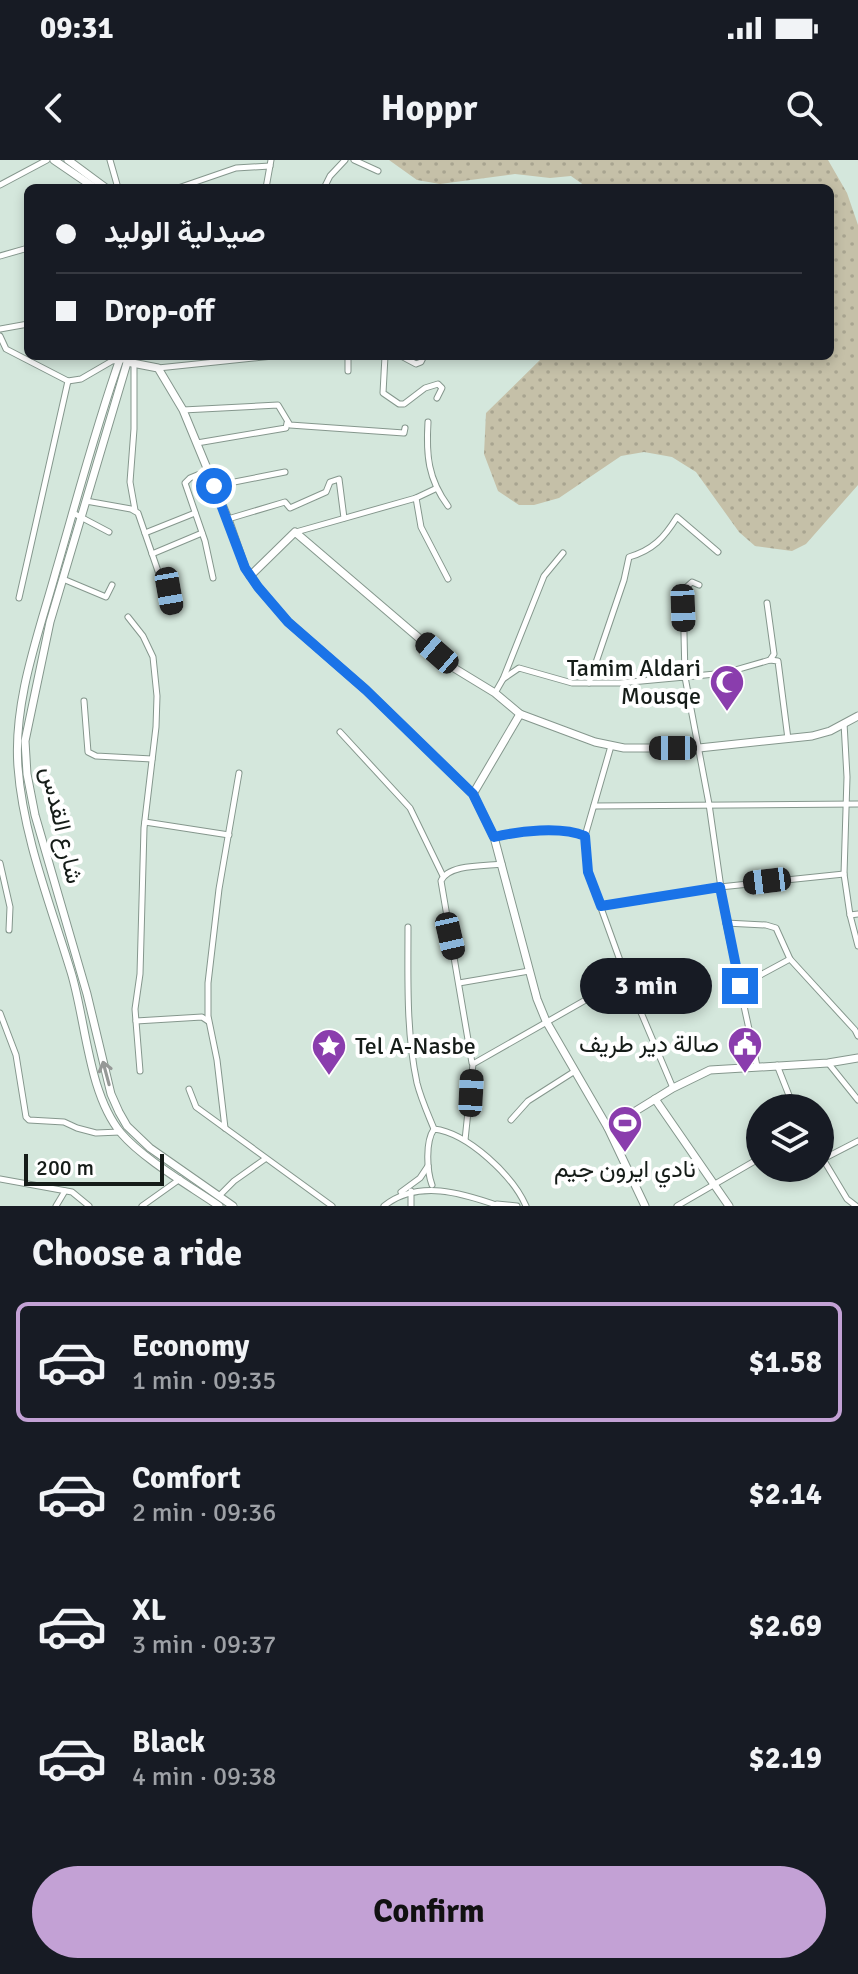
<!DOCTYPE html>
<meta charset="utf-8">
<style>
body{margin:0;font-family:Signika,Vazirmatn,sans-serif;background:#242831;color:#f1f3f6;height:100vh;display:flex;flex-direction:column;font-size:30px;white-space:nowrap}
*{box-sizing:border-box;margin:0}
p{font-size:26px;color:#9ea1a6}
.icon{flex:none;width:44px;height:44px;fill:none;stroke:currentColor;stroke-width:2;stroke-linecap:round;stroke-linejoin:round}
.map{position:relative;height:1046px;overflow:hidden}
.details{display:flex;flex-direction:column;background:#171b24;flex:1}
.details>*{flex:none}
.hud{position:absolute;left:24px;top:24px;width:810px;height:176px;border-radius:12px;box-shadow:0 4px 12px #0003;display:grid;align-content:center;height:176px;padding:0 32px;background:#171b24}
.fabs{position:absolute;left:746px;top:934px;display:grid;gap:16px}
.fabs a{display:grid;place-items:center;width:88px;height:88px;border-radius:50%;background:#171b24;box-shadow:0 4px 12px #0003;font-size:40px}
.scale{position:absolute;left:24px;bottom:20px;width:140px;box-sizing:border-box;padding-left:8px;border:4px solid #151c18;border-top:0;font-size:22px;line-height:28px;white-space:nowrap;color:#151c18;-webkit-text-stroke:6px #fff;paint-order:stroke}
.end{position:absolute;width:36px;height:36px;margin:-18px;border:10px solid #1a73e8;background:#fff;box-shadow:0 0 0 4px #fff}
.from{border-radius:50%}
.bubble{position:absolute;height:56px;border-radius:28px;background:#171b24;box-shadow:0 4px 12px #0003;font-size:26px;font-weight:700;line-height:56px;text-align:center}
.car{position:absolute;width:24px;height:48px;margin:-24px -12px;border-radius:10px;box-shadow:0 0 6px 2px #0007;background:linear-gradient(#222 24%,#8ab4d8 0 40%,#222 0 76%,#8ab4d8 0 86%,#222 0)}
.hud b{display:flex;align-items:center;gap:28px;height:76px;font-size:30px}
.hud b+b{border-top:2px solid #363941}
.hud i{width:20px;height:20px;background:#f1f3f6}
ul{padding:0;list-style:none}
li{display:flex;align-items:center;gap:24px;height:120px;margin:0 16px 12px;padding:0 16px;border:4px solid transparent;border-radius:12px}
li div{flex:1}
li b{display:block;font-size:30px}
li em{font-style:normal;font-weight:700}
li.on{border-color:#c3a1d5}
li>.icon{width:72px;height:72px;stroke-width:1.5}
h2{padding:0 32px;font-size:36px;line-height:96px}
.primary-button{display:flex;gap:16px;margin-top:auto;padding:16px 32px}
.primary-button a{flex:1;height:92px;border-radius:48px;background:#c3a1d5;color:#111;font-size:32px;font-weight:700;line-height:92px;text-align:center}
.status{display:flex;justify-content:space-between;align-items:center;height:56px;padding:0 40px;background:#171b24;direction:ltr}
.status svg{height:22px;fill:currentColor}
header{display:flex;justify-content:space-between;align-items:center;height:104px;padding:0 32px;background:#171b24;font-size:36px;font-weight:700}
.map>svg:first-child{display:block}
.green{fill:url(#green-dots)}
.lines{fill:none;stroke-linecap:round;stroke-linejoin:round}
.street-casing{stroke:#85978d;stroke-width:7}
.secondary-casing{stroke:#85978d;stroke-width:9}
.street{stroke:#fff;stroke-width:5}
.secondary{stroke:#fff;stroke-width:7}
.oneway{stroke:#969997}
.route{stroke:#1a73e8;stroke-width:10}
.labels{text-anchor:middle;dominant-baseline:central;stroke-width:8;stroke-linejoin:round;paint-order:stroke}
.poi-label{font-size:24px;fill:#151c18;stroke:#fff;text-anchor:end}
.street-label{font-size:24px;fill:#151c18;stroke:#fff}
</style>
<div class="status"><b>09:31</b><svg viewBox="0 0 49 12"><path d="M0 12V9h3v3zM5 12V6h3v6zM10 12V3h3v9zM15 12V0h3v12zM26 1h20v11H26zM47 4h2v5h-2z"/></svg></div>
<header><svg class="icon" aria-label="back" viewBox="0 0 24 24"><path d="M15 5l-7 7 7 7"/></svg>Hoppr<svg class="icon" aria-label="search" viewBox="0 0 24 24"><circle cx="10" cy="10" r="6"/><path d="M15 15l6 6"/></svg></header>
<div class="map">
<svg width="858" height="1046" viewBox="0 0 858 1046">
<defs>
<pattern id="green-dots" width="8" height="8" patternUnits="userSpaceOnUse" patternTransform="scale(2)"><rect width="8" height="8" fill="#c5c0a8"/><path d="M2 2h.1M6 6h.1" fill="none" stroke="#a8a490" stroke-width="1.8" stroke-linecap="round"/></pattern>
</defs>
<rect width="100%" height="100%" fill="#d4e7dc"/>
<polygon class="green" points="389,0 828,0 847,33 858,65 858,325 806,384 792,391 755,386 739,372 696,312 672,297 644,292 621,296 559,338 534,345 519,345 498,331 484,294 486,253 544,196 830,196 830,28 588,28 571,16 550,18 515,14 440,24 417,20"/>
<g class="lines">
<g class="street-casing">
<g id="street">
<polyline points="110,0 118,28"/>
<polyline points="354,0 378,11"/>
<polyline points="0,25 47,0"/>
<polyline points="178,28 236,8 270,6"/>
<polyline points="266,28 271,0"/>
<polyline points="324,28 330,16 345,0"/>
<polyline points="0,96 28,88"/>
<polyline points="0,169 28,164"/>
<polyline points="0,176 6,189 68,221 81,219 112,201 122,200"/>
<polyline points="348,196 348,211"/>
<polyline points="385,196 383,233 399,244 404,244 425,228 438,224 442,228 437,238"/>
<polyline points="401,196 416,204 421,202 424,196"/>
<polyline points="134,204 134,269 130,322 135,350"/>
<polyline points="158,208 273,196"/>
<polyline points="183,250 278,245 290,265 404,273 405,268"/>
<path d="M428 262C426 295 428 319 448 346"/>
<polyline points="197,283 286,268 287,263"/>
<polyline points="207,311 190,318 185,323 205,381 213,418"/>
<polyline points="214,326 285,312"/>
<polyline points="416,338 435,329"/>
<polyline points="86,341 131,349 138,353 159,414 169,431 172,450"/>
<polyline points="73,353 109,372"/>
<polyline points="228,359 285,342 290,348 326,332 330,322 339,319 344,358"/>
<polyline points="296,372 416,338 421,367 448,419"/>
<polyline points="145,373 195,353"/>
<polyline points="152,394 202,373"/>
<polyline points="63,419 106,437 112,425"/>
<polyline points="699,425 692,422 683,430 685,517 725,513 770,500 774,494 767,443"/>
<polyline points="19,438 68,221"/>
<polyline points="128,457 143,476 153,497 157,536 156,567 144,668 140,814 135,849 140,911"/>
<polyline points="770,500 778,501 788,579"/>
<polyline points="503,519 544,416 563,393"/>
<path d="M589 523 624 420 629 397C653 390 664 378 677 357L718 392"/>
<polyline points="495,533 503,519 519,508 572,523 620,523 685,517 709,644 726,763 757,906"/>
<polyline points="84,541 88,592 96,596 152,599"/>
<polyline points="844,563 847,617 844,714 850,755 858,786"/>
<polyline points="340,572 410,648 443,716"/>
<polyline points="611,586 585,676 588,712 626,817 673,928"/>
<polyline points="594,646 858,644"/>
<polyline points="145,662 229,675"/>
<path d="M494 677C521 671 559 665 585 676"/>
<polyline points="0,703 10,747 9,770"/>
<polyline points="601,746 720,727 844,714"/>
<polyline points="850,755 858,754"/>
<polyline points="726,763 766,765 776,768 790,799 855,870 858,876"/>
<path d="M408 767C408 818 406 872 417 923 421 939 428 954 434 969"/>
<polyline points="459,823 529,811"/>
<polyline points="740,826 790,799"/>
<polyline points="0,853 16,895 26,957 29,960 64,962 77,968 96,973 120,972"/>
<polyline points="136,861 202,857 208,861"/>
<path d="M472 903 441 721C448 704 485 706 502 704"/>
<polyline points="829,904 858,940"/>
<polyline points="777,905 794,948"/>
<polyline points="189,929 196,947 332,1046"/>
<polyline points="511,960 528,941 575,911"/>
<polyline points="225,968 217,900 208,856 208,823 219,729 239,613"/>
<polyline points="465,980 473,904 626,817"/>
<polyline points="820,994 823,999 858,981"/>
<polyline points="823,999 847,1039 856,1046"/>
<polyline points="0,1019 72,1032 89,1046"/>
<path d="M432 1025C427 1011 425 982 434 969 468 973 513 1016 526 1046"/>
<polyline points="401,1032 420,1018 428,1006"/>
<polyline points="219,1036 234,1021 265,999"/>
<polyline points="497,1044 517,1046"/>
<polyline points="56,1046 65,1031"/>
<polyline points="142,1046 180,1019"/>
<path d="M384 1046C418 1019 462 1033 499 1046"/>
<polyline points="411,1046 411,1031"/>
<polyline points="677,1046 760,998"/>
</g>
</g>
<g class="secondary-casing">
<g id="secondary">
<polyline points="54,0 95,28"/>
<polyline points="68,0 106,28"/>
<path d="M121 196C96 266 77 339 56 411 39 473 13 541 18 607 23 676 51 746 71 812 86 861 88 933 121 973 143 999 190 1026 219 1046"/>
<polyline points="129,196 50,462 25,581 27,614 35,655 87,834 111,934 119,952 127,966 150,988 233,1046"/>
<polyline points="127,202 158,208 183,250 228,359 245,408 258,427 288,462 366,530 473,634 494,677 537,839 546,861 608,968 645,1046"/>
<polyline points="250,416 295,372 454,508 495,533 520,554"/>
<polyline points="473,634 520,554 595,582 624,588 699,588 812,576 830,571 858,556"/>
<polyline points="655,939 729,1046"/>
<polyline points="608,968 673,928 710,910 828,903 858,898"/>
</g>
</g>
<use href="#street" class="street"/>
<use href="#secondary" class="secondary"/>
</g>
<defs><path id="oneway-shaft" d="M-6 0H5M1.5-3L5.5 0L1.5 3" fill="none" stroke-width="1.6" stroke-linecap="round" stroke-linejoin="round" transform="scale(2)"/></defs>
<use class="oneway" href="#oneway-shaft" transform="translate(106 913) rotate(-105)"/>
<g class="lines">
<path class="route" d="M214 326 245 408 258 427 288 462 366 530 473 634 494 677C519 671 561 666 585 676L588 712 601 746 720 727 740 826"/>
</g>
<defs>
<g id="mosque-pin" transform="scale(1.8)"><path d="M0 17L-7.5 6A9.5 9.5 0 1 1 7.5 6Z" fill="#8a3dad" stroke="#fff"/><path d="M3.5-4.9A6 6 0 1 0 3.5 4.9A5 5 0 1 1 3.5-4.9Z" fill="#fff"/></g>
<g id="civic-pin" transform="scale(1.8)"><path d="M0 17L-7.5 6A9.5 9.5 0 1 1 7.5 6Z" fill="#8a3dad" stroke="#fff"/><path d="M-.6-6.5H3V-4.5H.6V-3L4-1V1h2V6H-6V1h2V-1L-.6-3ZM-1.2 2.5V6h2.4V2.5Z" fill="#fff"/></g>
<g id="sight-pin" transform="scale(1.8)"><path d="M0 17L-7.5 6A9.5 9.5 0 1 1 7.5 6Z" fill="#8a3dad" stroke="#fff"/><path d="M0-6L1.8-2.2L6-1.7L2.9 1.2L3.7 5.4L0 3.3L-3.7 5.4L-2.9 1.2L-6-1.7L-1.8-2.2Z" fill="#fff"/></g>
<g id="stadium-pin" transform="scale(1.8)"><path d="M0 17L-7.5 6A9.5 9.5 0 1 1 7.5 6Z" fill="#8a3dad" stroke="#fff"/><path d="M0-5a6.5 5 0 1 0 0 10a6.5 5 0 1 0 0-10ZM-3.5-1.8h7v3.6h-7Z" fill="#fff"/></g>
</defs>
<g fill-rule="evenodd">
<use href="#mosque-pin" x="727" y="522"/>
<use href="#civic-pin" x="745" y="884"/>
<use href="#sight-pin" x="329" y="886"/>
<use href="#stadium-pin" x="625" y="963"/>
</g>
<g class="labels">
<g class="poi-label">
<text x="701" y="508">Tamim Aldari<tspan x="701" dy="28">Mousqe</tspan></text>
<text x="719" y="884">صالة دير طريف</text>
<text x="355" y="886" text-anchor="start">Tel A-Nasbe</text>
<text x="625" y="1009" text-anchor="middle">نادي ايرون جيم</text>
</g>
<g class="street-label">
<text transform="translate(62 665) rotate(77)">شارع القدس</text>
</g>
</g>
</svg>
<div class="fabs">
<a><svg class="icon" aria-label="layers" viewBox="0 0 24 24"><path d="M12 4l9 5-9 5-9-5zM3 14l9 5 9-5"/></svg></a>
</div>
<div class="scale">200 m</div>
<i class="end from" style="left:214px;top:326px"></i>
<i class="end" style="left:740px;top:826px"></i>
<div class="bubble" style="left:580px;top:798px;width:132px">3 min</div>
<i class="car" style="left:169px;top:431px;rotate:170deg"></i>
<i class="car" style="left:683px;top:448px;rotate:178deg"></i>
<i class="car" style="left:437px;top:493px;rotate:311deg"></i>
<i class="car" style="left:673px;top:588px;rotate:270deg"></i>
<i class="car" style="left:767px;top:721px;rotate:263deg"></i>
<i class="car" style="left:450px;top:776px;rotate:167deg"></i>
<i class="car" style="left:471px;top:933px;rotate:3deg"></i>
<div class="hud">
<b><i class="from"></i>صيدلية الوليد</b>
<b><i></i>Drop-off</b>
</div>
</div>
<section class="details">
<h2>Choose a ride</h2>
<ul>
<li class="on"><svg class="icon" aria-label="car" viewBox="0 0 24 24"><path d="M5 17H2v-5l4-1 3-4h7l3 4 3 1v5h-3M9 17h6M6 11h13"/><circle cx="7" cy="17" r="2"/><circle cx="17" cy="17" r="2"/></svg><div><b>Economy</b><p>1 min · 09:35</p></div><em>$1.58</em></li>
<li><svg class="icon" aria-label="car" viewBox="0 0 24 24"><path d="M5 17H2v-5l4-1 3-4h7l3 4 3 1v5h-3M9 17h6M6 11h13"/><circle cx="7" cy="17" r="2"/><circle cx="17" cy="17" r="2"/></svg><div><b>Comfort</b><p>2 min · 09:36</p></div><em>$2.14</em></li>
<li><svg class="icon" aria-label="car" viewBox="0 0 24 24"><path d="M5 17H2v-5l4-1 3-4h7l3 4 3 1v5h-3M9 17h6M6 11h13"/><circle cx="7" cy="17" r="2"/><circle cx="17" cy="17" r="2"/></svg><div><b>XL</b><p>3 min · 09:37</p></div><em>$2.69</em></li>
<li><svg class="icon" aria-label="car" viewBox="0 0 24 24"><path d="M5 17H2v-5l4-1 3-4h7l3 4 3 1v5h-3M9 17h6M6 11h13"/><circle cx="7" cy="17" r="2"/><circle cx="17" cy="17" r="2"/></svg><div><b>Black</b><p>4 min · 09:38</p></div><em>$2.19</em></li>
</ul>
<div class="primary-button"><a>Confirm</a></div>
</section>
